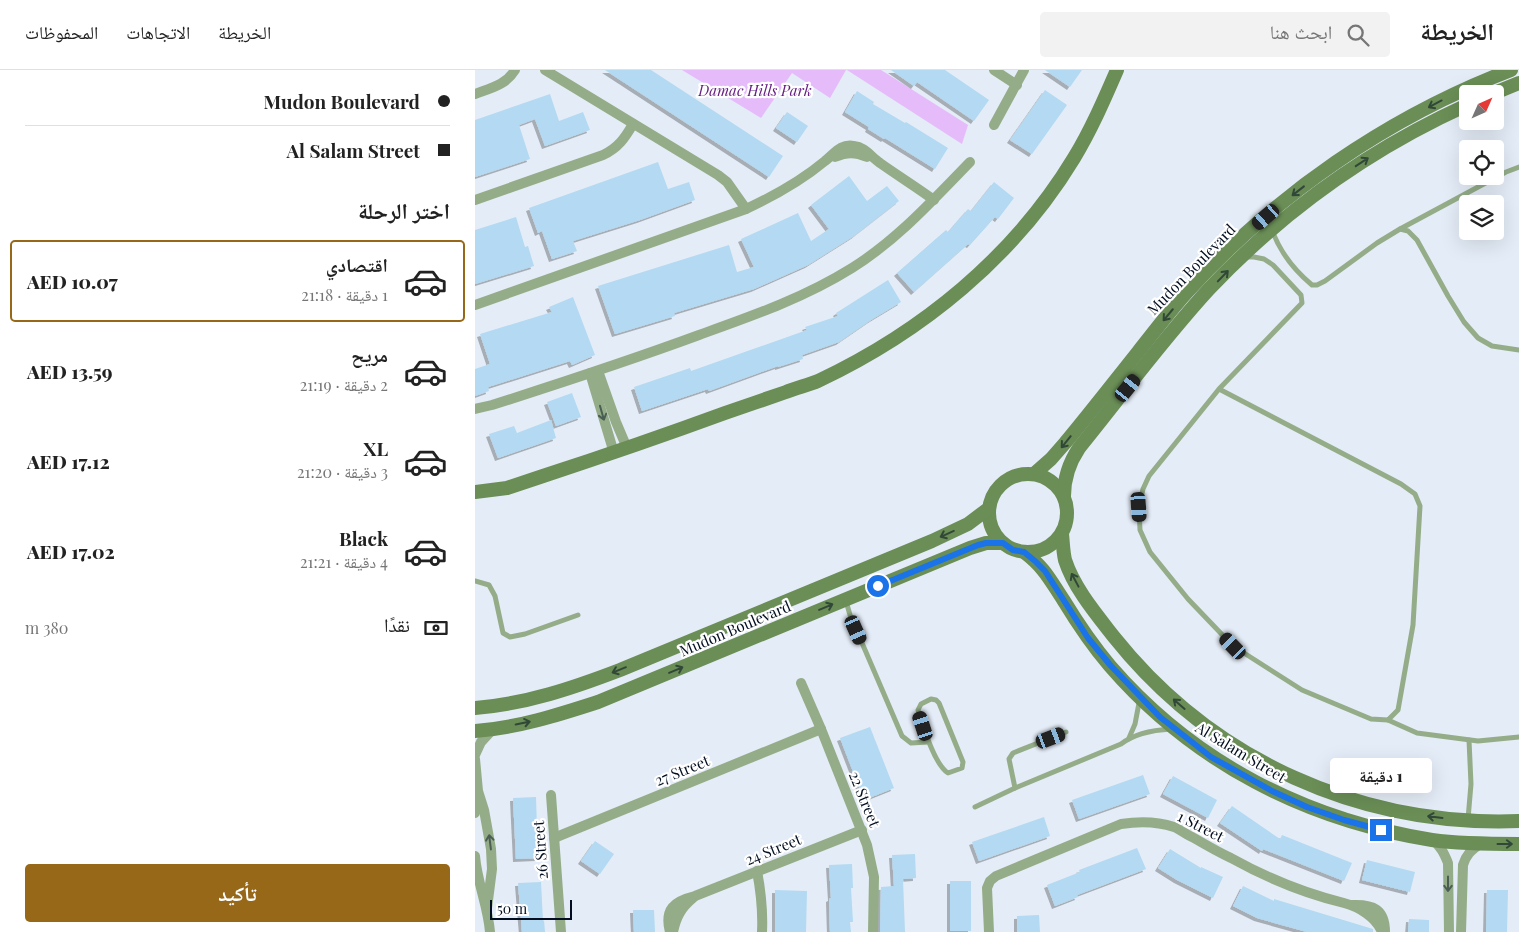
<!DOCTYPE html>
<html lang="ar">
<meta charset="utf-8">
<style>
body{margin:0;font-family:"Playfair Display","Noto Naskh Arabic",serif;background:#f2f2f2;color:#222;direction:rtl;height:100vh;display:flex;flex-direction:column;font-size:19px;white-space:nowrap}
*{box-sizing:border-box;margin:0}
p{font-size:16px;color:#767676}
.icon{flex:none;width:28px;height:28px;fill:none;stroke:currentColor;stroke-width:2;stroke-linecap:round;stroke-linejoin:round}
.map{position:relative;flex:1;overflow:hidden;direction:ltr}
.panel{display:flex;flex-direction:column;background:#fff;width:475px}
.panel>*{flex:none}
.guide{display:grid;align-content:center;height:110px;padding:0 25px;background:#fff}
.needle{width:32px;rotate:45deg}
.controls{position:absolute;left:984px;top:15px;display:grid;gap:10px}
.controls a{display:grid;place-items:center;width:45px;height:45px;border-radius:5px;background:#fff;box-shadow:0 5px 20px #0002;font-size:25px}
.scale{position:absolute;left:15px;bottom:12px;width:82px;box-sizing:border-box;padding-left:5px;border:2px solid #020e20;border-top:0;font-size:14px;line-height:18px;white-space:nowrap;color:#020e20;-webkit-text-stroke:4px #fff;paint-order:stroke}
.end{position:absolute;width:22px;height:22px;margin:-11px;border:6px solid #1a73e8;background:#fff;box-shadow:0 0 0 2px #fff}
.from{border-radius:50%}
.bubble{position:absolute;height:35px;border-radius:5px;background:#fff;box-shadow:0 5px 20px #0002;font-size:16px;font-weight:800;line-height:35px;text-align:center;direction:rtl}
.car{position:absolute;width:15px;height:30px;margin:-15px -8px;border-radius:6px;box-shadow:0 0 4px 1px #0007;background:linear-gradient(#222 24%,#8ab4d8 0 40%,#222 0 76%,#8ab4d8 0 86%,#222 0)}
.guide b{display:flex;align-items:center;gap:18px;height:48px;font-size:19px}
.guide b+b{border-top:1px solid #e0e0e0}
.guide i{width:12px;height:12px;background:#222}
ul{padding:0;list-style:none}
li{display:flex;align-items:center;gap:15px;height:82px;margin:0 10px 8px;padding:0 15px;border:2px solid transparent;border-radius:5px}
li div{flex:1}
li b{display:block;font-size:19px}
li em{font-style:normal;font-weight:800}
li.on{border-color:#976818}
li>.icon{width:45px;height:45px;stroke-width:1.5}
h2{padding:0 25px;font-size:22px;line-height:60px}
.pay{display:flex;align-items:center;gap:12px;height:55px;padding:0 25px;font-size:19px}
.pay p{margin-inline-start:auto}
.button{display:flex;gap:10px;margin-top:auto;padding:10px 25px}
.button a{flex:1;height:58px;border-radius:5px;background:#976818;color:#fff;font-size:20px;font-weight:800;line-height:58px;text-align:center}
header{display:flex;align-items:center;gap:30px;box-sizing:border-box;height:70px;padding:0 25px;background:#fff;border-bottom:1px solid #e0e0e0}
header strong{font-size:24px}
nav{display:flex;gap:28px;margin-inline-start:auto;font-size:18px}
.search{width:350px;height:45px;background:#f2f2f2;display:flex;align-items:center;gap:12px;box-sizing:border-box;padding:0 18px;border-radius:5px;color:#767676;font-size:19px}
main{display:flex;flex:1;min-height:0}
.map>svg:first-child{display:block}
.green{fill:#e6bbfa}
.building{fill:#b3daf2;filter:url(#shadow)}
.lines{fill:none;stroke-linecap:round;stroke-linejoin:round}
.lane{stroke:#94ad88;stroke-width:5}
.street{stroke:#94ad88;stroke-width:10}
.secondary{stroke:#6a8e56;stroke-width:14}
.oneway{stroke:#314838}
.oneway2{stroke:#4b5e54}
.route{stroke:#1a73e8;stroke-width:6}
.labels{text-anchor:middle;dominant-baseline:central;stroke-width:4.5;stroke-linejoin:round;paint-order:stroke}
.park-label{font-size:15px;font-style:italic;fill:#671f82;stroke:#fff}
.street-label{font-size:15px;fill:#020e20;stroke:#fff}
</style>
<header>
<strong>الخريطة</strong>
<div class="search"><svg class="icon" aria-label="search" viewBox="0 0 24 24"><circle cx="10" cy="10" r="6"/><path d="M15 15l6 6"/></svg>ابحث هنا</div>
<nav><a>الخريطة</a><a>الاتجاهات</a><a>المحفوظات</a></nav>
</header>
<main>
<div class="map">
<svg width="1044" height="862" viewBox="0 0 1044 862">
<defs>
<filter id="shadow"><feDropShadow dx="-3" dy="3" stdDeviation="0" flood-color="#0004"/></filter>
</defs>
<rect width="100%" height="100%" fill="#e4ecf7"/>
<g class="green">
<polygon points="207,0 371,0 355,28 317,3 286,48"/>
<polygon points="372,0 406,0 493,55 487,74"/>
</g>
<g class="building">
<polygon points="130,0 176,0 308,86 294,107"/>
<polygon points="416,0 470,0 514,30 499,51 442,12 439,16"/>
<polygon points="570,0 607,0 595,17"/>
<polygon points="570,20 592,35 557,84 535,70"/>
<polygon points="382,21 399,32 398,34 430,53 431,52 473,78 460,99 410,68 409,69 393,59 394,57 370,42"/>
<polygon points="75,24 84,51 108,42 115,60 70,76 60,49 44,55 55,89 0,107 0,50"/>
<polygon points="312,42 333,56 322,72 301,58"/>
<polygon points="183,92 193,119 214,112 220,130 165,150 98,171 102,181 77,189 67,161 63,163 54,138"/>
<polygon points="374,106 392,131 412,116 424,131 379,166 333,195 279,219 199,243 200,246 140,264 123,216 254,175 262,202 279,197 266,169 323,143 336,171 354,159 336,135"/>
<polygon points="519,112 539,128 523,149 520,147 495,175 493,174 439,222 422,203 471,160 473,162 493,139 496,141"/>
<polygon points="41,147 50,177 53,176 59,196 0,214 0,160"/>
<polygon points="413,210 426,232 396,250 364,272 327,285 328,289 303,297 303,296 234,321 233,319 167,341 159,317 215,298 216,301 332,260 330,257 363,246 361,243"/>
<polygon points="98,227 120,285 97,295 95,291 13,317 14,321 0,326 0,299 15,294 5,264 77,242 74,237"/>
<polygon points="97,323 106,347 81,356 72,332"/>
<polygon points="76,350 81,368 23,388 14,364 39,356 42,363"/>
<polygon points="395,657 419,718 389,730 365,668"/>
<polygon points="668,705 675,724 604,749 597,730"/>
<polygon points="698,706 742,730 733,748 688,724"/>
<polygon points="61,727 63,788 41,789 38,728"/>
<polygon points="757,736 805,769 807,765 877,793 869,811 788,779 787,781 745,753"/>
<polygon points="569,747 575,766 504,791 497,772"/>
<polygon points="120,771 139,784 125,804 106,791"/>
<polygon points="662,778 671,799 602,825 603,827 580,836 572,815 605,802 604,800"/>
<polygon points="695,779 726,798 726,797 748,807 738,828 702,810 683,798"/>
<polygon points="440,784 441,808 428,809 430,862 405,862 406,817 419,816 417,785"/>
<polygon points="892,790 940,802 935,822 887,810"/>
<polygon points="377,794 378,818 376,818 378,852 375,852 376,862 355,862 354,829 356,828 354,795"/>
<rect x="475" y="811" width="21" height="50"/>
<polygon points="66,812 68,851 69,850 70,862 47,862 43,813"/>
<polygon points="768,816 799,831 799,829 898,859 898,862 832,862 782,848 758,836"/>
<polygon points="300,820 332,821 331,862 300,862"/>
<polygon points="1012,820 1033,820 1032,862 1011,862"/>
<polygon points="158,840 179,840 180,862 159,862"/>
<polygon points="564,845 565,862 542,862 542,846"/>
<polygon points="934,849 954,850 954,862 933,862"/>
</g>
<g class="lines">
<g class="lane">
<polyline points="925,159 933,161 942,170 973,226 989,252 1003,268 1017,276 1044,280"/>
<path d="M797 160C805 182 819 200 837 215H842L850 211 902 173 925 159 1031 102 1044 97"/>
<polyline points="744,319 926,414 940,424 945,436 938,555 923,640 913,650 896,649 827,620 758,576 713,529 675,482 665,460 664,437 668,419 674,406 744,319 827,233 826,225 798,195 789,189 779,187 771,187"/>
<polyline points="0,511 14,515 20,526 28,563 35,567 50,564 103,545"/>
<polyline points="371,531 375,545 427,666 436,673 453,672"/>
<path d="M456 629 461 630 464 633 488 692 487 698 473 703C459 694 448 655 443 640L446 634Z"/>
<polyline points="913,650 942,663 1003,671 1044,667"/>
<polyline points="654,668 660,654 664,633 663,630"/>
<polyline points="540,718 534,689 538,683 591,662"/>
<path d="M500 737 540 718 646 674C659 664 679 660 696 659"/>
<polyline points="993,749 996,714 994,670"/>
</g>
<g class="street">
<polyline points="70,0 243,105 252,112 271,139"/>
<polyline points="519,0 542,15"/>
<path d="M0 24C16 18 31 15 40 0"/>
<polyline points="519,55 549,0"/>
<path d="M360 87C372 82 380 82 392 87"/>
<path d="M0 130 128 85C143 78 150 68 158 54"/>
<path d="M0 235 271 139C299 126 326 111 350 91 359 84 366 73 379 76 390 77 396 87 405 93 422 105 441 117 459 130"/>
<polyline points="123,301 141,352 152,378"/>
<polyline points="115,303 139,383"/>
<path d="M0 339 17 335C86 313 156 290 224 265 277 246 329 228 377 198 422 170 458 130 495 92"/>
<polyline points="326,613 346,659 392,775 399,807 398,862"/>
<polyline points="0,685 6,672 17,660"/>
<polyline points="0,689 3,721 9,740 16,779 17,799 12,838"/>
<polyline points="76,725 86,862"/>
<polyline points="0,743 3,724"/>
<polyline points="79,768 346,659"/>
<path d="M958 770C966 777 969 783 973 793L974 862"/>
<path d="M0 786C2 812 13 836 15 862"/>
<path d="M282 801C286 822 288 841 287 862"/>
<path d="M877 835C898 834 910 839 910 862"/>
<path d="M195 862C189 839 199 831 220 826L387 760"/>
<path d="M198 862C201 847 206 838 218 828"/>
<path d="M514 862 512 818 515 811 521 806 646 754C665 751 681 751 699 757 706 760 712 765 719 768 731 775 743 782 756 788 792 808 828 823 869 833 884 837 901 847 907 862"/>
<path d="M986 862 988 795C991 785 996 780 1005 774"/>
</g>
<g class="secondary">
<polyline points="1017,24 1044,13"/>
<circle cx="553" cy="443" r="39"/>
<path d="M559 404 576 389 590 373C615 343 639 312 663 282 679 262 694 242 711 223 800 125 913 47 1036 0"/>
<path d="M0 422 32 418 68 406C129 386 190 365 250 343 270 336 291 329 311 322 321 318 333 315 343 311 447 262 539 187 599 88 616 60 629 30 642 0"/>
<path d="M589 426C589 408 594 393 604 378 647 325 688 269 734 219 808 141 895 79 992 35"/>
<path d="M587 464C588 473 588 481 590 490 599 518 621 544 639 567 738 691 886 757 1044 751"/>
<path d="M549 482C570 498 575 510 589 531 603 554 618 576 635 596 719 693 831 750 957 770 986 774 1015 774 1044 774"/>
<path d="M0 638C51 634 98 618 145 600L457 471 493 454 513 439"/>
<path d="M0 661C42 658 83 645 123 632L495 478 511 473H528"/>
</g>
</g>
<defs><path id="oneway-shaft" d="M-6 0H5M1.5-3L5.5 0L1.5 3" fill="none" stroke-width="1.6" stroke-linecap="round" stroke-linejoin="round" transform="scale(1.25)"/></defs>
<g class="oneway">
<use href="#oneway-shaft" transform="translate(960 34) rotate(152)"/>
<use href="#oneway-shaft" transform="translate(887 92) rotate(-33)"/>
<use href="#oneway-shaft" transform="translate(823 121) rotate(142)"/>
<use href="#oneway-shaft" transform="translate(748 206) rotate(-46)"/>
<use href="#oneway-shaft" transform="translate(693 245) rotate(130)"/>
<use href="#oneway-shaft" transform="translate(591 372) rotate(129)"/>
<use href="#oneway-shaft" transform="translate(472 464) rotate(156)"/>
<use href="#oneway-shaft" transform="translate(600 510) rotate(-118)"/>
<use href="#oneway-shaft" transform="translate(351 537) rotate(-23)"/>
<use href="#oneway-shaft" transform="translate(144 600) rotate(158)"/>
<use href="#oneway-shaft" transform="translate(201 600) rotate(-23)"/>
<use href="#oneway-shaft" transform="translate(704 634) rotate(-139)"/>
<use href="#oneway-shaft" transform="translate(48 653) rotate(-12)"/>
<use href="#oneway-shaft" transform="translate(960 747) rotate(-173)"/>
<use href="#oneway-shaft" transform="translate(1030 774)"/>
</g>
<g class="oneway2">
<use href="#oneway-shaft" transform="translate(127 343) rotate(74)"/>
<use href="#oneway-shaft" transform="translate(15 772) rotate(-97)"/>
<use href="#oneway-shaft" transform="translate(973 814) rotate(90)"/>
</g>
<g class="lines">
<polyline class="route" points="403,516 503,475 511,473 528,473 538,480 549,482 560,491 570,501 613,568 636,596 685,647 736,687 797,721 832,737 869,750 906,760"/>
</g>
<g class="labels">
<g class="park-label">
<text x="280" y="20">Damac Hills Park</text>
</g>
<g class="street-label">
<text transform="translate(716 199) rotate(-46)">Mudon Boulevard</text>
<text transform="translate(260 558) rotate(-23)">Mudon Boulevard</text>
<text transform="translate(766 682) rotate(31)">Al Salam Street</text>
<text transform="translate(207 700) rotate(-22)">27 Street</text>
<text transform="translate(390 729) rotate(68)">22 Street</text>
<text transform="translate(726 756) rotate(27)">1 Street</text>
<text transform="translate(298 779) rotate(-22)">24 Street</text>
<text transform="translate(65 780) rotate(-94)">26 Street</text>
</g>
</g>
</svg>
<div class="controls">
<a><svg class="needle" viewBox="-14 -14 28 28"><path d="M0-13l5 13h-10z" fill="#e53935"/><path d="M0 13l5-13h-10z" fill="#767676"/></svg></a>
<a><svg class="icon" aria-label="locate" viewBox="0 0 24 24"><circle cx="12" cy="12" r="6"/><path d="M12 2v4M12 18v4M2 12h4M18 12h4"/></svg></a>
<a><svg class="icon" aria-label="layers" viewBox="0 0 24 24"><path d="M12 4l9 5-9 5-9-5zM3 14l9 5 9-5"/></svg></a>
</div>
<div class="scale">50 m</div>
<i class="end from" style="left:403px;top:516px"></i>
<i class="end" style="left:906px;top:760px"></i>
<div class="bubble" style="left:855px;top:688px;width:102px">1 دقيقة</div>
<i class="car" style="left:791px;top:147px;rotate:229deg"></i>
<i class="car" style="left:653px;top:318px;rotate:39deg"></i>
<i class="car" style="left:664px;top:437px;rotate:176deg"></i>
<i class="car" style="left:381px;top:560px;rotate:156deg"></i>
<i class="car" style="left:758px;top:576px;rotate:316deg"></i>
<i class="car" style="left:448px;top:656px;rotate:342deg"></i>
<i class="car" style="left:576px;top:668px;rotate:69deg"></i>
</div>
<section class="panel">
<div class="guide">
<b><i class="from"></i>Mudon Boulevard</b>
<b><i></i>Al Salam Street</b>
</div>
<h2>اختر الرحلة</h2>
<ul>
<li class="on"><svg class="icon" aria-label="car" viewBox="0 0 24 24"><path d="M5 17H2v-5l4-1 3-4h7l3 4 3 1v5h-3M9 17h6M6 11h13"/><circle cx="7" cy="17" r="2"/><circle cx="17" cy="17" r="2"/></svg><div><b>اقتصادي</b><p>1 دقيقة · 21:18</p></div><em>AED 10.07</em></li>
<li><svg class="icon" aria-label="car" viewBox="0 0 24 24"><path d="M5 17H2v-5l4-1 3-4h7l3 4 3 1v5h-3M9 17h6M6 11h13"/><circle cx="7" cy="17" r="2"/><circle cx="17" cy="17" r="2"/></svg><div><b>مريح</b><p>2 دقيقة · 21:19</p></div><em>AED 13.59</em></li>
<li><svg class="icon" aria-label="car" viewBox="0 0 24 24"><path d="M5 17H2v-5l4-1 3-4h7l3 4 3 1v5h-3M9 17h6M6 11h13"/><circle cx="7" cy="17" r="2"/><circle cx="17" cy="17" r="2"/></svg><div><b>XL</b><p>3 دقيقة · 21:20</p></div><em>AED 17.12</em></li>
<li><svg class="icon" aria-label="car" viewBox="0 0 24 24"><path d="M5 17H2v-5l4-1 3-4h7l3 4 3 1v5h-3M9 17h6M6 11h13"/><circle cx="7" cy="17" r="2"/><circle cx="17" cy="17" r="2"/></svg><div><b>Black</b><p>4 دقيقة · 21:21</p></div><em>AED 17.02</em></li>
</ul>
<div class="pay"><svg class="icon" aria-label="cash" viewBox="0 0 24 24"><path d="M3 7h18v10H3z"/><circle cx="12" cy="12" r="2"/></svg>نقدًا<p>380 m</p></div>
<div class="button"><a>تأكيد</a></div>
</section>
</main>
